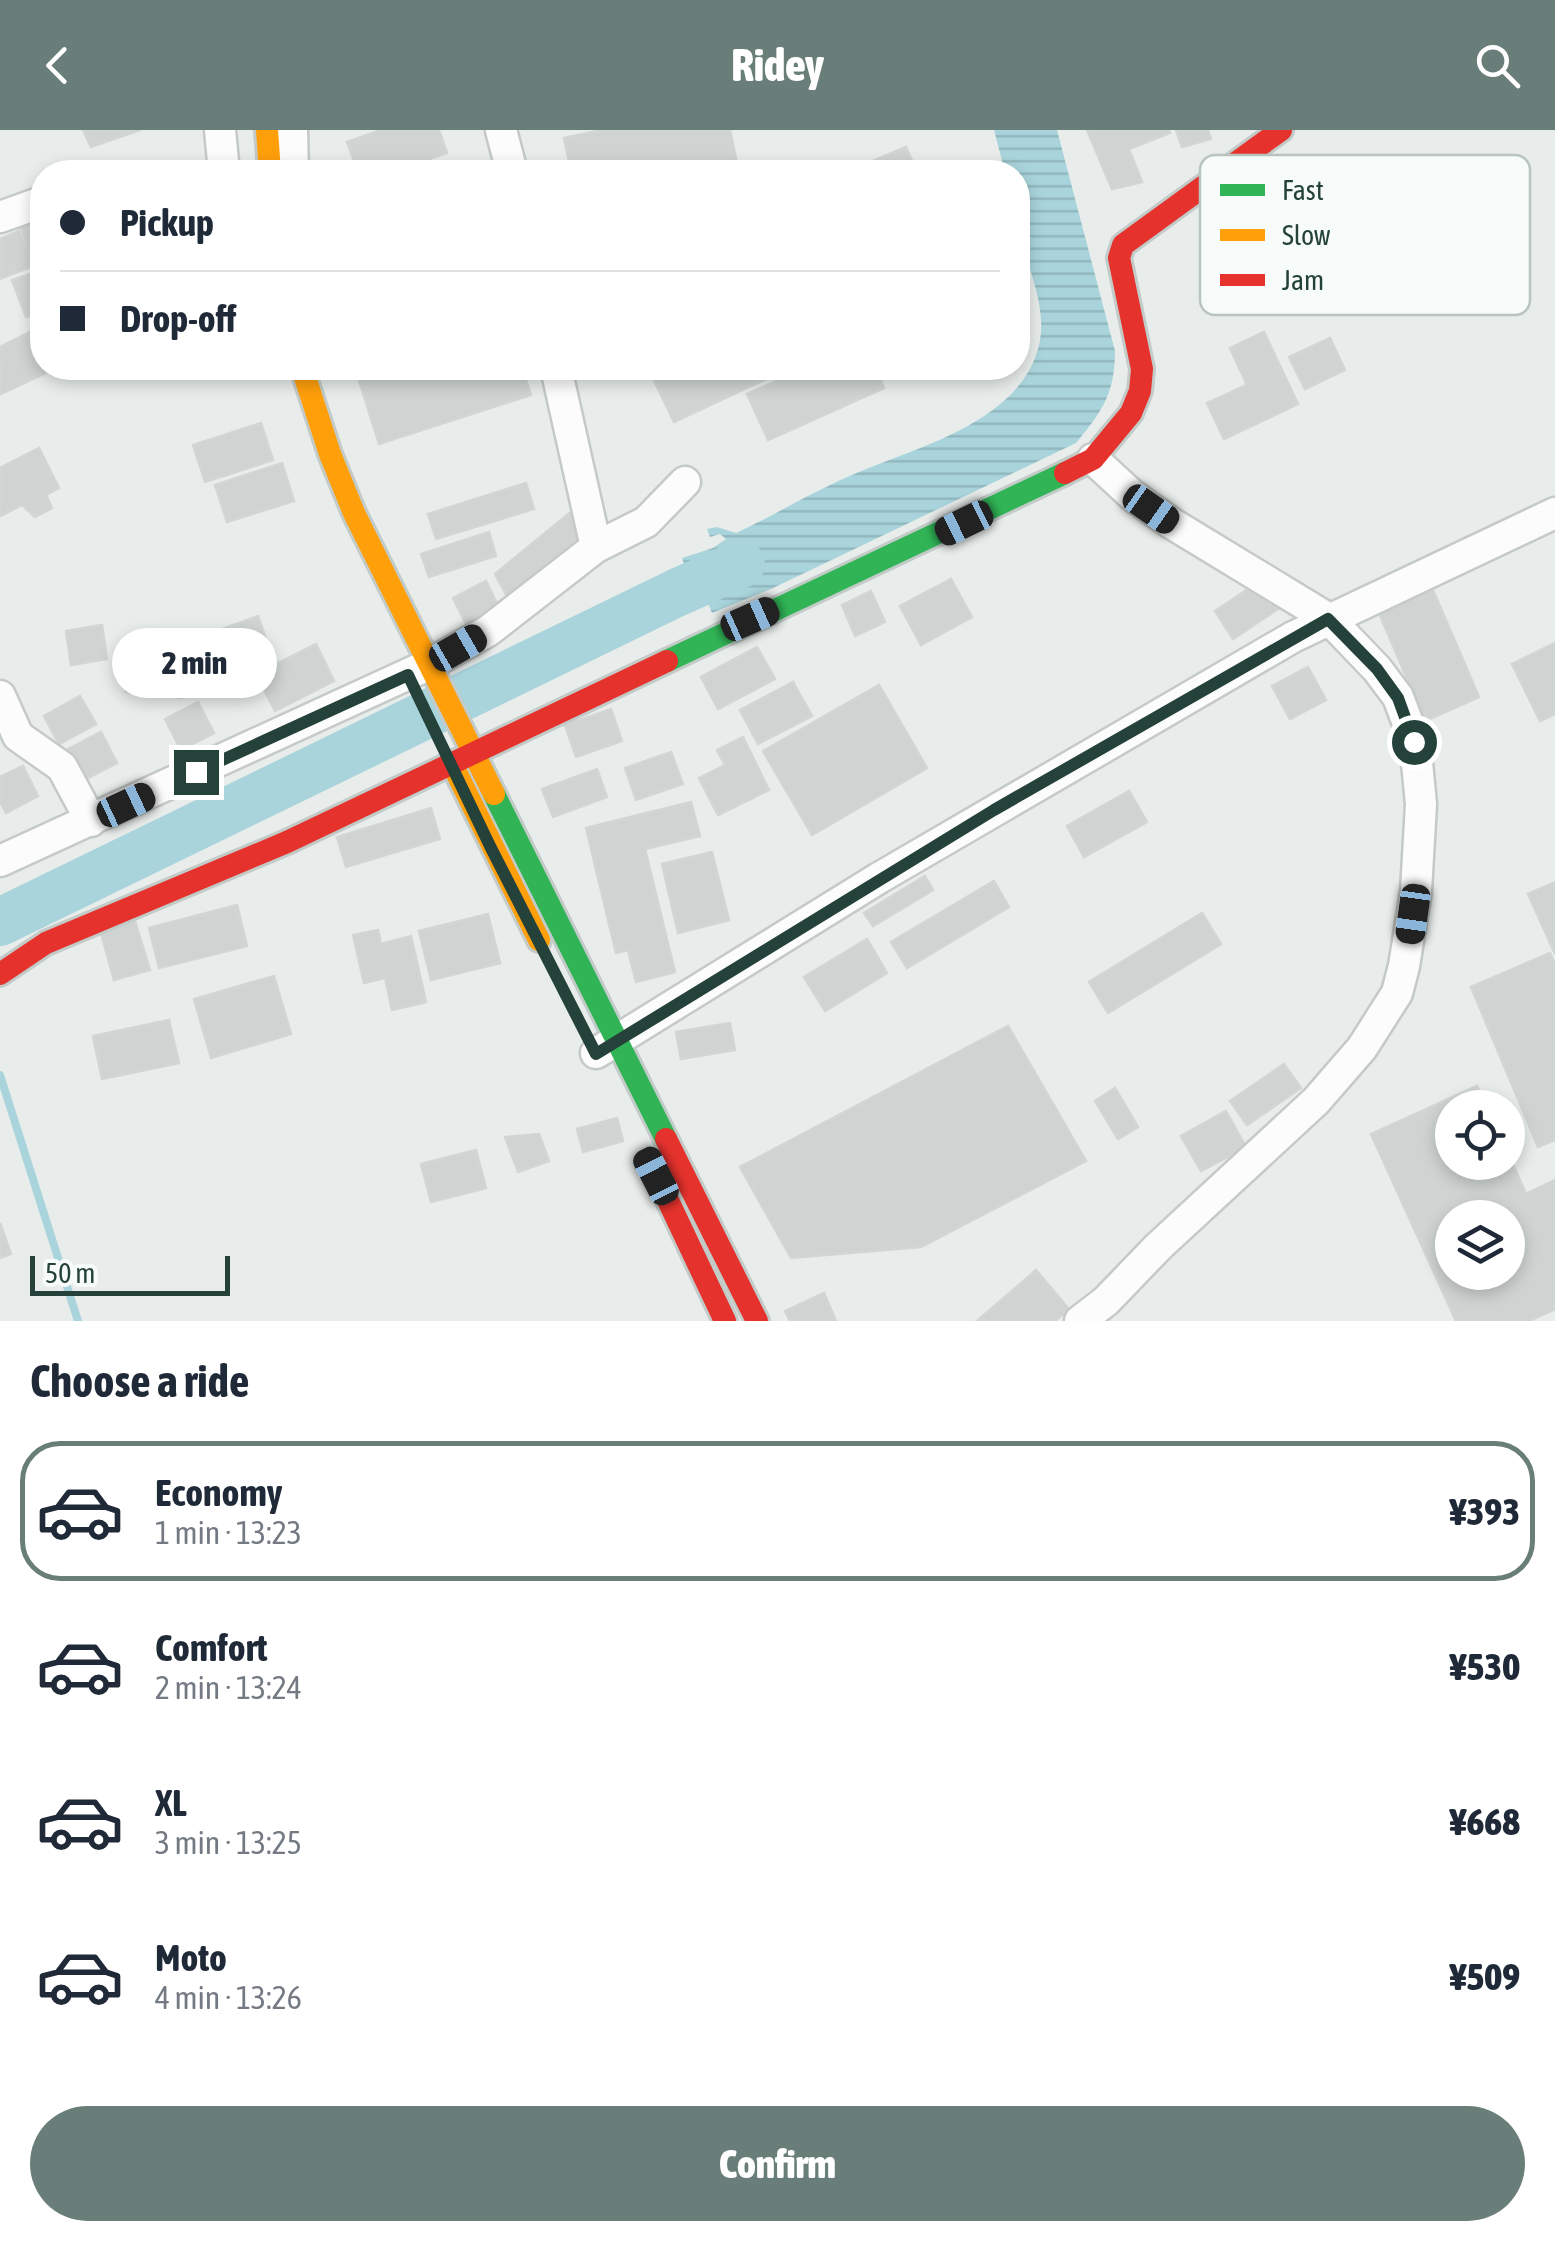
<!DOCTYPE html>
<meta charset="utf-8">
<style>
body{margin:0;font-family:"Asap Condensed",sans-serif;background:#f6f6f7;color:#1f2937;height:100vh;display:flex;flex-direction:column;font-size:38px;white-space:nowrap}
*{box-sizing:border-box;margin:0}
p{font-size:32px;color:#747a83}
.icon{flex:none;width:55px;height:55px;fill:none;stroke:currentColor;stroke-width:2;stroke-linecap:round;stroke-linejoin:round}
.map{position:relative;height:1191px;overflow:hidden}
.details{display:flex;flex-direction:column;background:#fff;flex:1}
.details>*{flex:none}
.top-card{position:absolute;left:30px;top:30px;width:1000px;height:220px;border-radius:40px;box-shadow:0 5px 15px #0003;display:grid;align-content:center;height:220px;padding:0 30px;background:#fff}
.buttons{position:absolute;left:1435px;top:960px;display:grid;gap:20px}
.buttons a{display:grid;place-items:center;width:90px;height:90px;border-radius:50%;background:#fff;box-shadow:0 5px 15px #0003;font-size:50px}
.scale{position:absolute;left:30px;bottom:25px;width:200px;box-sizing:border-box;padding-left:10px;border:5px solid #24423a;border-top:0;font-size:28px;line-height:35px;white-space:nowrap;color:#24423a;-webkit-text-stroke:8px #f7fbf9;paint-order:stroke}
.end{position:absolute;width:45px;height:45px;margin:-22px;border:12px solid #24423a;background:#fff;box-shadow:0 0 0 5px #fff}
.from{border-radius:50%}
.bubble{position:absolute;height:70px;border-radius:35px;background:#fff;box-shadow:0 5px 15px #0003;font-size:32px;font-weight:800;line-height:70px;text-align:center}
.car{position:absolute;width:30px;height:60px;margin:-30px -15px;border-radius:12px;box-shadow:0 0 8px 2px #0007;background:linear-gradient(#222 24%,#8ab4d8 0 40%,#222 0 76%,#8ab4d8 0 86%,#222 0)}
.top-card b{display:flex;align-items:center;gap:35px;height:95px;font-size:38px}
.top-card b+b{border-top:2px solid #e0e1e3}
.top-card i{width:25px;height:25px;background:#1f2937}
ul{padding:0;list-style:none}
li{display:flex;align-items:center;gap:30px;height:140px;margin:0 20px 15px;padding:0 10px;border:5px solid transparent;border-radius:40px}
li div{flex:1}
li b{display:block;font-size:38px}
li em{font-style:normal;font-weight:800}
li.on{border-color:#697e78}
li>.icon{width:90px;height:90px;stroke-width:1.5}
h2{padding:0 30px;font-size:45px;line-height:120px}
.cta{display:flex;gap:20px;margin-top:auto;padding:20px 30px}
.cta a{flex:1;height:115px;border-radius:60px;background:#697e78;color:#fff;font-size:40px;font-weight:800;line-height:115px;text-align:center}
header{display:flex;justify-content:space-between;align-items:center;height:130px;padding:0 30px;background:#697e78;color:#fff;font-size:45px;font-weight:800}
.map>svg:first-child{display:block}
.water{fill:url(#water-rules)}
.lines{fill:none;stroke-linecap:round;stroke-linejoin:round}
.stream{stroke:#a9d4db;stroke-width:8}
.river{stroke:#a9d4db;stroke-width:48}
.building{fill:#cfd4d2;stroke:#d1d6d4;stroke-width:2.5;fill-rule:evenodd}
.street-casing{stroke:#c5cac8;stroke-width:35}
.fast-casing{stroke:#c3cbc8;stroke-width:28}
.slow-casing{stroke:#c3cbc8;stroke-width:28}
.jam-casing{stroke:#c3cbc8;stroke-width:28}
.street{stroke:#fcfcfc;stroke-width:30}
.fast{stroke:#30b455;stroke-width:22}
.slow{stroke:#ff9f0a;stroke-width:22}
.jam{stroke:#e5322d;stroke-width:22}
.route{stroke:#24423a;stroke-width:12}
.key{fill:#f7fbf9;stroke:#b8c4c0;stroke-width:2.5}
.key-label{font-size:28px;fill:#24423a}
</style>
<header><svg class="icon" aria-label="back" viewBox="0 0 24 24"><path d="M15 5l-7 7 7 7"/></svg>Ridey<svg class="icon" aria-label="search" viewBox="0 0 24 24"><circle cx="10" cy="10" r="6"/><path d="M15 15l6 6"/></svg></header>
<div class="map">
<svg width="1555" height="1191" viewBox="0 0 1555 1191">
<defs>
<pattern id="water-rules" width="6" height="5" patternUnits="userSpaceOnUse" patternTransform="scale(2.5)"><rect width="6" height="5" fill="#a9d4db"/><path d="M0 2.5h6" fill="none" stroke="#91b7bd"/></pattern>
</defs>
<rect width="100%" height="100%" fill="#e8edeb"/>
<path class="water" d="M994 0H1057L1115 221C1115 263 1102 282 1076 313L771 459 712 483 706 468 688 474 676 443 686 439 682 428 713 418 726 409 720 404 710 407 707 399 717 397 736 403C777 384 817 359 859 342 921 316 1021 291 1039 215 1049 172 1022 131 1018 88 1016 73 1018 58 1018 42H1005Z"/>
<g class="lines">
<polyline class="stream" points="0,945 78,1191"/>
<polyline class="river" points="0,792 676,463 741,434"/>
</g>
<g class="building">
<polygon points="83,0 140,0 91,17"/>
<polygon points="381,0 439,0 447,23 392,42 358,42 347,12"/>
<polygon points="602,0 730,0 739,42 571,42 564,8"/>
<polygon points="1087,0 1169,0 1170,3 1129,19 1142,52 1112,59"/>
<polygon points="1176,0 1208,0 1211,9 1182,17"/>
<polygon points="906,17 917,42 847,42"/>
<polygon points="42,87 42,138 36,140 20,95"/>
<polygon points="19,101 33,136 0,149 0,109"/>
<polygon points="42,140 42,182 26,187 12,150"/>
<polygon points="42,196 42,238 56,238 1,264 0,217"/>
<polygon points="1264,202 1298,274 1224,309 1207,273 1247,255 1230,218"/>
<polygon points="1330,208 1345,240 1305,259 1289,227"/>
<polygon points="355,238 522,238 531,265 379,314"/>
<polygon points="648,238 780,238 781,242 674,292"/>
<polygon points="806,238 875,238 884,258 768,310 747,264"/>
<polygon points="261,293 273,330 205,352 193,315"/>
<polygon points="39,318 59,358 46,365 52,378 35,387 22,375 0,386 0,338"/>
<polygon points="282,333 294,371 227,392 215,355"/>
<polygon points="526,353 534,379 436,409 428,384"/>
<polygon points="572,381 585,406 508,468 495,444"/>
<polygon points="489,402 496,426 429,447 421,424"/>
<polygon points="951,449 972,487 921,515 900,476"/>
<polygon points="486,451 501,482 468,498 453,468"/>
<polygon points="1248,459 1278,479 1233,509 1215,481"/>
<polygon points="1433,460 1479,567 1425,591 1379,483"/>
<polygon points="871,461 885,492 855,506 842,475"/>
<polygon points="258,486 272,526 224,542 211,503"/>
<polygon points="102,495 107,529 71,535 66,501"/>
<polygon points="1555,513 1555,584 1540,591 1512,534"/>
<polygon points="316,514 334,551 275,581 256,544"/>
<polygon points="757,517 775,549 718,579 701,547"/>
<polygon points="131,527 187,533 182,568 126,562"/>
<polygon points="1308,537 1326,570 1290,589 1272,556"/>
<polygon points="793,552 812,586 758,614 740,580"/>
<polygon points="879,555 927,638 812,705 763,621"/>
<polygon points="80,566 96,594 59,614 44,586"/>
<polygon points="198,572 214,603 181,620 165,589"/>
<polygon points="611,579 622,611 576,627 565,595"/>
<polygon points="101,602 117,633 84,650 68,619"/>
<polygon points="743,607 769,660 718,685 699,648 725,635 717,620"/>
<polygon points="671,622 683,654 636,670 625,638"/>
<polygon points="23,636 38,666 6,683 0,672 0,647"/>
<polygon points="597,639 607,667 553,687 542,659"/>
<polygon points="1129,661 1147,692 1084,727 1067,696"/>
<polygon points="691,672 700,706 645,719 675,842 636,852 628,820 616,823 586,698"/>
<polygon points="431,678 440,709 346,737 337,707"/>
<polygon points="712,722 729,790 678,803 662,734"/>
<polygon points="925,746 933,760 873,796 864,783"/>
<polygon points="994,751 1009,777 907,838 891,812"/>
<polygon points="1555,752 1555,824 1528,764"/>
<polygon points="237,775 247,816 159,838 149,798"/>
<polygon points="1202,783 1221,814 1108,883 1089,852"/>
<polygon points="488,784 500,833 431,850 419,801"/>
<polygon points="134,788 150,840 114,850 99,796"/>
<polygon points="378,800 381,814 411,806 426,872 392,880 385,848 364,853 353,805"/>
<polygon points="867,809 887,843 825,881 804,847"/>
<polygon points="1550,823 1555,834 1555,1010 1538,1017 1471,857"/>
<polygon points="274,846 291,904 211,928 194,869"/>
<polygon points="169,890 179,933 102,949 93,906"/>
<polygon points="730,893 735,920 681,929 676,902"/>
<polygon points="1008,896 1086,1031 921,1117 791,1128 740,1037"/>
<polygon points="1284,934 1301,958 1247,995 1230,971"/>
<path d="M1477 956 1487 978H1452V1032H1508V1023L1526 1064 1555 1050V1179L1529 1191H1456L1371 1004ZM1452 1088H1508V1142H1452Z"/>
<polygon points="1115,958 1138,997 1118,1009 1095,971"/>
<polygon points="1226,981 1246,1017 1201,1041 1181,1006"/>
<polygon points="617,988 623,1011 583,1022 577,999"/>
<polygon points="539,1004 549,1031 518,1042 505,1007"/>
<polygon points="476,1020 486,1058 431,1072 421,1034"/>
<polygon points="0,1093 11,1124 0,1128"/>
<polygon points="1036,1140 1069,1179 1055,1191 977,1191"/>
<polygon points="824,1163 836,1191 790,1191 785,1181"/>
</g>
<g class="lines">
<g class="street-casing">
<g id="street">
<polyline points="220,0 224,42"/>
<polyline points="292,0 293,42"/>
<polyline points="501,0 512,42"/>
<polyline points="0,87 42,72"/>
<polyline points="556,238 596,417"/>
<polyline points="0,566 18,606 62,637 91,691"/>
<polyline points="0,731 428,535 488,501 596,417 646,392 685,352"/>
<polyline points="596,923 879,748 1293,507 1555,383"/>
<polyline points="1080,1191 1106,1171 1158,1117 1316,971 1362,918 1397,863 1404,836 1416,761 1421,674 1415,612 1398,567 1377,539 1329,489 1171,393 1132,365 1093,329"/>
</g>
</g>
<g class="fast-casing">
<g id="fast">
<polyline points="667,531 1065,343"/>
<polyline points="494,664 666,1009"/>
</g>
</g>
<g class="slow-casing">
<g id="slow">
<polyline points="267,0 270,42"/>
<polyline points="302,238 330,324 354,383 494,664"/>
<polyline points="456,642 539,810"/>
</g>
</g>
<g class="jam-casing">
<g id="jam">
<polyline points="1065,343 1093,329 1131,283 1140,261 1142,239 1119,128 1123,115 1281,0"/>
<polyline points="0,844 46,813 287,712 667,531"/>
<polyline points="666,1009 757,1191"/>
<polyline points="656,1045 725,1191"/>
</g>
</g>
<use href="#street" class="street"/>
<use href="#fast" class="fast"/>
<use href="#slow" class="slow"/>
<use href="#jam" class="jam"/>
</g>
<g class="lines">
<polyline class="route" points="196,642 408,545 490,716 596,924 994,680 1328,489 1377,539 1398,568 1414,612"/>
</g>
<rect x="1200" y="25" width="330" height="160" rx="15" class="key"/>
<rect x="1220" y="54" width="45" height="12" fill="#30b455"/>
<rect x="1220" y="99" width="45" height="12" fill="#ff9f0a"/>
<rect x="1220" y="144" width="45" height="12" fill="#e5322d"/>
<g class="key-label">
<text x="1282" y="70">Fast</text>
<text x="1282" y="115">Slow</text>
<text x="1282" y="160">Jam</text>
</g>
</svg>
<div class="buttons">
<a><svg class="icon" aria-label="locate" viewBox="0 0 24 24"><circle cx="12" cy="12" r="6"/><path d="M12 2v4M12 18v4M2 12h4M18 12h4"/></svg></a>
<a><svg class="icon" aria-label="layers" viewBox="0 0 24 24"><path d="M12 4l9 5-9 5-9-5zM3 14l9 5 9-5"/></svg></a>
</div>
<div class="scale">50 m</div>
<i class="end from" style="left:1414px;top:612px"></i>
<i class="end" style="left:196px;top:642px"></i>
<div class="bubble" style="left:112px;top:498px;width:165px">2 min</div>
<i class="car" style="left:1151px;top:379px;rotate:125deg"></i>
<i class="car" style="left:964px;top:393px;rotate:244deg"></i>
<i class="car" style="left:750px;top:489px;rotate:66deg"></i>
<i class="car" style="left:458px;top:518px;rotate:60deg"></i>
<i class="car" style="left:126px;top:675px;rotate:65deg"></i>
<i class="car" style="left:1413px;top:784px;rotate:188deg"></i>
<i class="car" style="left:656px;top:1046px;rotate:333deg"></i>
<div class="top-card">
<b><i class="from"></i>Pickup</b>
<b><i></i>Drop-off</b>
</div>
</div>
<section class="details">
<h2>Choose a ride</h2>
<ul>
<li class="on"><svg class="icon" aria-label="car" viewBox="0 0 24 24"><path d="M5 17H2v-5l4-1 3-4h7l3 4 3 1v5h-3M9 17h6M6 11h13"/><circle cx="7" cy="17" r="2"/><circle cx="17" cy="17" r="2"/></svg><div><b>Economy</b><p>1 min · 13:23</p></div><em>¥393</em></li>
<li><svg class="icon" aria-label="car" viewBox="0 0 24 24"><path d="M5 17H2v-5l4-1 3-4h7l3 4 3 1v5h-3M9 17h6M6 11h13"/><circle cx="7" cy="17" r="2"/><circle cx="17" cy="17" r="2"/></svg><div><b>Comfort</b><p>2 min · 13:24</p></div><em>¥530</em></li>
<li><svg class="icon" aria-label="car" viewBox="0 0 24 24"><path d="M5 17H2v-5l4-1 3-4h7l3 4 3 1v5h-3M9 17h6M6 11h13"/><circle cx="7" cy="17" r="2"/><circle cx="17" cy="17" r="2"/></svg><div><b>XL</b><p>3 min · 13:25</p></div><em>¥668</em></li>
<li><svg class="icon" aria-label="car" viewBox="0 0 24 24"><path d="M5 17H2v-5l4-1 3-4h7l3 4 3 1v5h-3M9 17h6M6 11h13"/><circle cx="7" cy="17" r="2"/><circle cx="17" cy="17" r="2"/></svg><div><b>Moto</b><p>4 min · 13:26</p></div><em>¥509</em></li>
</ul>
<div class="cta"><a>Confirm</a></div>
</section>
